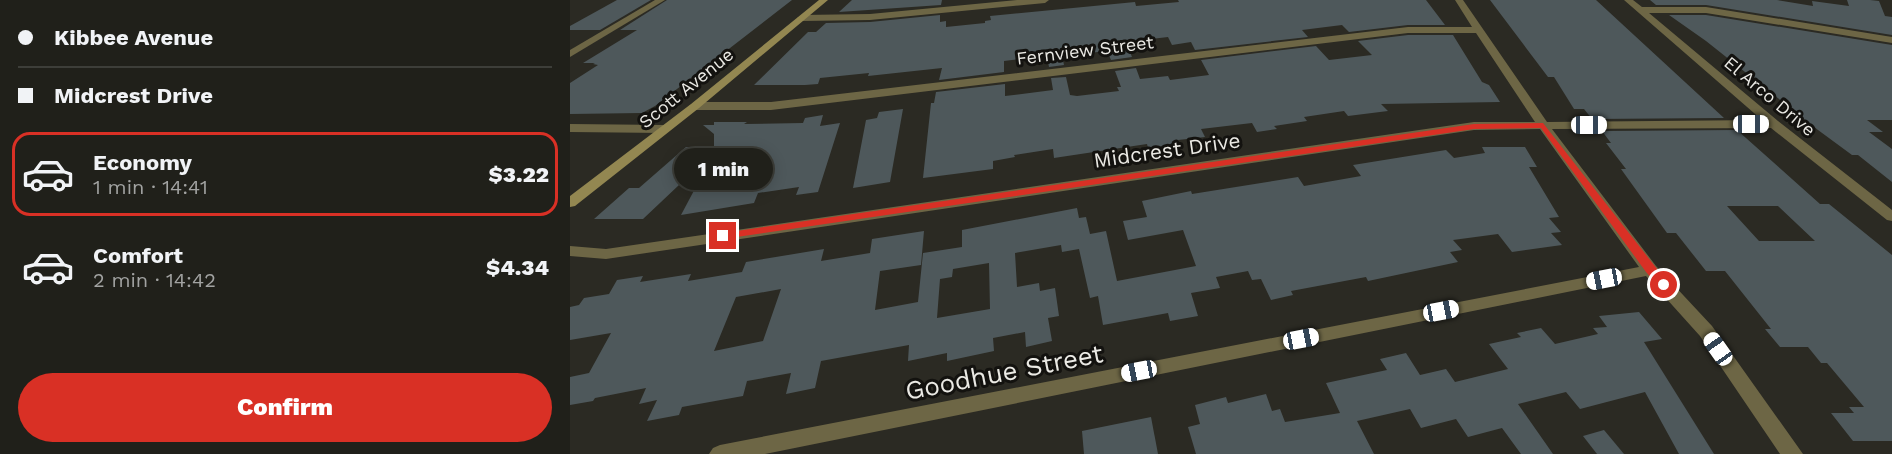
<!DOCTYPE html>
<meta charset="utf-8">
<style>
body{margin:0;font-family:"Work Sans",sans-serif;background:#282823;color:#f1f3f6;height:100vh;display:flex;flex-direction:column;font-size:22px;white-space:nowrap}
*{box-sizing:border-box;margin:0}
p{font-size:20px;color:#a2a3a2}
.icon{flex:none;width:33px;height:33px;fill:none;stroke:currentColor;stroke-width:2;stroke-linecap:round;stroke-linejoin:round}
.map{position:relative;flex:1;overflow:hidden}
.sheet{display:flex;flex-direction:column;background:#20201a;width:570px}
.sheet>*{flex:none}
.banner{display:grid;align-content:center;height:132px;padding:0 18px;background:#20201a}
.end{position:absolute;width:27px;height:27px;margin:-14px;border:8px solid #d93025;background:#fff;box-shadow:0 0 0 3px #fff}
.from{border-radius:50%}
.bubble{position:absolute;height:42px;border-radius:21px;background:#20201a;box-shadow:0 3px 15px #0003,0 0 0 2px #3d3e39;font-size:20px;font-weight:800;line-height:42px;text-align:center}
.car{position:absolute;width:18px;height:36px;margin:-18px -9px;border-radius:8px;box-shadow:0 0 4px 2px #0007;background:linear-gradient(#fff 24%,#345 0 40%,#fff 0 76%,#345 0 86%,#fff 0)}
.banner b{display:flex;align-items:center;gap:21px;height:57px;font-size:22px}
.banner b+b{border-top:2px solid #3d3e39}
.banner i{width:15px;height:15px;background:#f1f3f6}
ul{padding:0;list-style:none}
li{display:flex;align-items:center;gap:18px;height:84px;margin:0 12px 9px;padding:0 6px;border:3px solid transparent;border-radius:18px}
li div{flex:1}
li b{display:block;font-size:22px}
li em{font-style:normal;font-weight:800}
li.active{border-color:#d93025}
li>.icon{width:54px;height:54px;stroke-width:1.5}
.button{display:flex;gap:12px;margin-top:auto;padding:12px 18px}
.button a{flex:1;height:69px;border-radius:36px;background:#d93025;color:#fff;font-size:24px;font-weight:800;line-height:69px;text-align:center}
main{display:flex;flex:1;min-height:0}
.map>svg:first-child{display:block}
.building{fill:#4e585b;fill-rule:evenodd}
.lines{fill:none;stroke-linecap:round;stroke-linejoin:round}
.street{fill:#6d6645;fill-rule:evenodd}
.secondary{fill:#938751;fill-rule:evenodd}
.route{fill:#d93025}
.labels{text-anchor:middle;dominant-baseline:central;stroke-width:6;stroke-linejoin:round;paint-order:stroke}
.far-street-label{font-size:18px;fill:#ebeae5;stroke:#13120f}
.street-label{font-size:21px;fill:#ebeae5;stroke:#13120f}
.near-street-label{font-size:26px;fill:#ebeae5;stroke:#13120f}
</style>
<main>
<section class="sheet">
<div class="banner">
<b><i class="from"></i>Kibbee Avenue</b>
<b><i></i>Midcrest Drive</b>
</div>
<ul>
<li class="active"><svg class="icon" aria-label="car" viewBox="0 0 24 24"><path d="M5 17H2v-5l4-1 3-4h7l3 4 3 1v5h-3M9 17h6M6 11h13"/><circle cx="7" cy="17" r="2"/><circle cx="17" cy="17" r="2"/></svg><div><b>Economy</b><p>1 min · 14:41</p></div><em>$3.22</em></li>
<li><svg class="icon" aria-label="car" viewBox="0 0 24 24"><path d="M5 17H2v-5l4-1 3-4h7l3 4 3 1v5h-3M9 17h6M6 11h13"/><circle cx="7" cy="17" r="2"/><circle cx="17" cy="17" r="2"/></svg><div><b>Comfort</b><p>2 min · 14:42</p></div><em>$4.34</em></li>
</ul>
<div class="button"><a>Confirm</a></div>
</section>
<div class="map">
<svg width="1322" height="454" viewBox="0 0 1322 454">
<rect width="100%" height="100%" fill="#2b2a23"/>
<g class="building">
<polygon points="47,0 81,0 30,30 0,30 0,26"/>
<polygon points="97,0 222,0 85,106 72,113 0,114 0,83 28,65 23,64 25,63 13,63 67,30 50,30"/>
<polygon points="282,0 372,0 371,5 269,12"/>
<polygon points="608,0 856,0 875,25 838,25 779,32 772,25 732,30 738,37 625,50 621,42 602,45 598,37 556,42 562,57 541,60 537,51 492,56 494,65 479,67 477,56 434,61 434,72 369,80 372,68 298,76 299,73 250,78 248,84 235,85 184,85 238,32 246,32 256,23 300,22 370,15 370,22 376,21 376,27 415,23 415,21 421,20 420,16 565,2 566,6 609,2"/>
<polygon points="920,0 1026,0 1154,118 1022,119 1014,109 1004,109 984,77 978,77"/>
<polygon points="1080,0 1207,0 1243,6 1242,1 1279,6 1277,0 1300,0 1309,1 1315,16 1322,17 1322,35 1136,5 1086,5"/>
<polygon points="1099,15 1136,15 1322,45 1322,120 1297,120 1313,132 1299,132 1322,149 1322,182 1288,155 1282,155 1248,130 1136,41"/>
<polygon points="838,35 883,35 912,82 919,85 930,102 811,104 818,111 778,116 774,111 734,117 737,121 704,126 707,129 687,132 682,123 631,129 635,137 608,140 610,144 578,148 577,144 484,158 483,149 444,155 445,157 423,161 423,169 353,178 361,103 364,103 366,92 435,84 435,96 483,90 481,78 496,77 500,95 507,96 549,91 547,87 551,87 545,71 566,68 570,79 598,76 600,80 639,75 631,60 746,46 759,60 802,55 788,41"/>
<polygon points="333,109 320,182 283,188 296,120 307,118 309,112"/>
<polygon points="253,115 250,126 270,123 248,192 226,195 229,187 188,193 184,203 111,215 145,151 73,219 24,219 59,188 69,188 116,147 144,147 144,134 133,125 144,125 144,122 177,122 174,124 233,123 235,118"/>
<path d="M1167 130 1250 204H1259L1322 255V441H1283L1261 413H1284L1279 407H1294L1257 363H1251L1238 347H1210L1195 329H1201L1155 271H1136L1106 233H1097L1051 169H1056L1036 143H1041L1032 131ZM1157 206H1208L1245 241H1189Z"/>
<path d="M912 147H955L967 167H959L989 217 979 218 991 232 981 233 992 245 942 252 928 234 883 240 892 250 880 252 888 262 798 281 796 277 721 291 723 295 701 300 691 279 682 280 678 271 646 277 650 288 621 293 628 316 600 321 598 313 533 325 528 296 520 298 509 249 492 252 491 245 445 253 447 287 469 283 470 291 485 288 489 316 478 318 482 341 456 347 455 332 423 338 424 351 377 361V353L338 361 339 345 251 361 245 388 216 394 221 373 177 381 173 396 112 407 109 415 77 421 87 400 69 404 76 388 25 398 23 401 0 405V377L19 373 41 333 0 340V307L9 305 14 298 39 294 47 280 73 276 70 282 121 274 118 281 172 272 176 262 254 249 251 261 300 253 302 239 354 231 351 265 310 271 305 310 348 302 353 253 392 247V230L507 208 509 218 516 217 520 234 536 231 547 281 626 266 613 230 558 240 553 221 577 217 572 201 621 191 622 194 728 177 734 186 791 176 783 165 876 150 884 158 915 153ZM419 263 420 309 367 318 370 279 382 277 383 269ZM211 289 193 341 144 351 166 297Z"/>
<polygon points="1069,312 1092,339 1074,342 1144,454 1109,454 1075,392 1010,409 996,392 948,404 983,454 951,454 932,428 898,437 886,419 851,428 840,409 787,421 804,454 626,454 618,427 630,424 625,405 656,397 658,403 696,394 702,411 710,409 715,422 770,413 756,383 817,370 810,359 836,353 850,375 876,369 885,382 938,369 919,344 951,337 947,333 971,328 985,344 1028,334 1023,328 1037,327 1029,316"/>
<polygon points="581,417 588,454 514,454 512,431"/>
<polygon points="1034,430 1054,454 1027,454 1013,436"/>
</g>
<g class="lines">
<g class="street">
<polygon points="85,0 95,0 0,57 0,50"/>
<polygon points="447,0 479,0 475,3 300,20 232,21 227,18 232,15 300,14"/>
<polygon points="885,0 893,0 977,122 1192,120 1054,0 1063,0 1072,7 1136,7 1322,37 1322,43 1136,13 1079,13 1208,121 1322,210 1322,221 1317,220 1201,128 982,129 1086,266 1142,326 1233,454 1210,454 1130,336 1076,276 195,454 139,454 143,448 150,445 1069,267 970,129 904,130 36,259 0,256 0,246 36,249 904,122 965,122 906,33 838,33 201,110 125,110 119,106 125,102 201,102 838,27 902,27"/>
<polygon points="0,124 95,125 101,129 95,133 0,132"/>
</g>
<polygon class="secondary" points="249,0 258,0 129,108 5,206 0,207 0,196 121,104"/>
</g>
<polygon class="route" points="973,123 1098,283 1098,288 1090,288 1076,272 971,128 904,129 153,239 148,236 153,233 904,124"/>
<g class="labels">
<g class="far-street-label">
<text transform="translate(515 50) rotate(-7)">Fernview Street</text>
<text transform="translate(116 88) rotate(-39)">Scott Avenue</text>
<text transform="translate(1200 96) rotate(40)">El Arco Drive</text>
</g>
<g class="street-label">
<text transform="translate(597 150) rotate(-8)">Midcrest Drive</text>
</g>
<g class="near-street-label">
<text transform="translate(434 372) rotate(-11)">Goodhue Street</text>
</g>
</g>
</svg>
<i class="end from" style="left:1094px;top:285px"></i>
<i class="end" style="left:153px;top:236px"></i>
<div class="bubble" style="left:104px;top:148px;width:99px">1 min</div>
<i class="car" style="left:1181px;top:124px;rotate:90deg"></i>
<i class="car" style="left:1019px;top:125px;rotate:90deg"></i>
<i class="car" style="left:1034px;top:279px;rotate:259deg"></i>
<i class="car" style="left:871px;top:311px;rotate:79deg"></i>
<i class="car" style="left:731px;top:339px;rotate:79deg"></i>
<i class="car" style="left:1148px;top:349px;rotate:325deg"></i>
<i class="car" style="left:569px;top:371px;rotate:259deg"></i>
</div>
</main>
